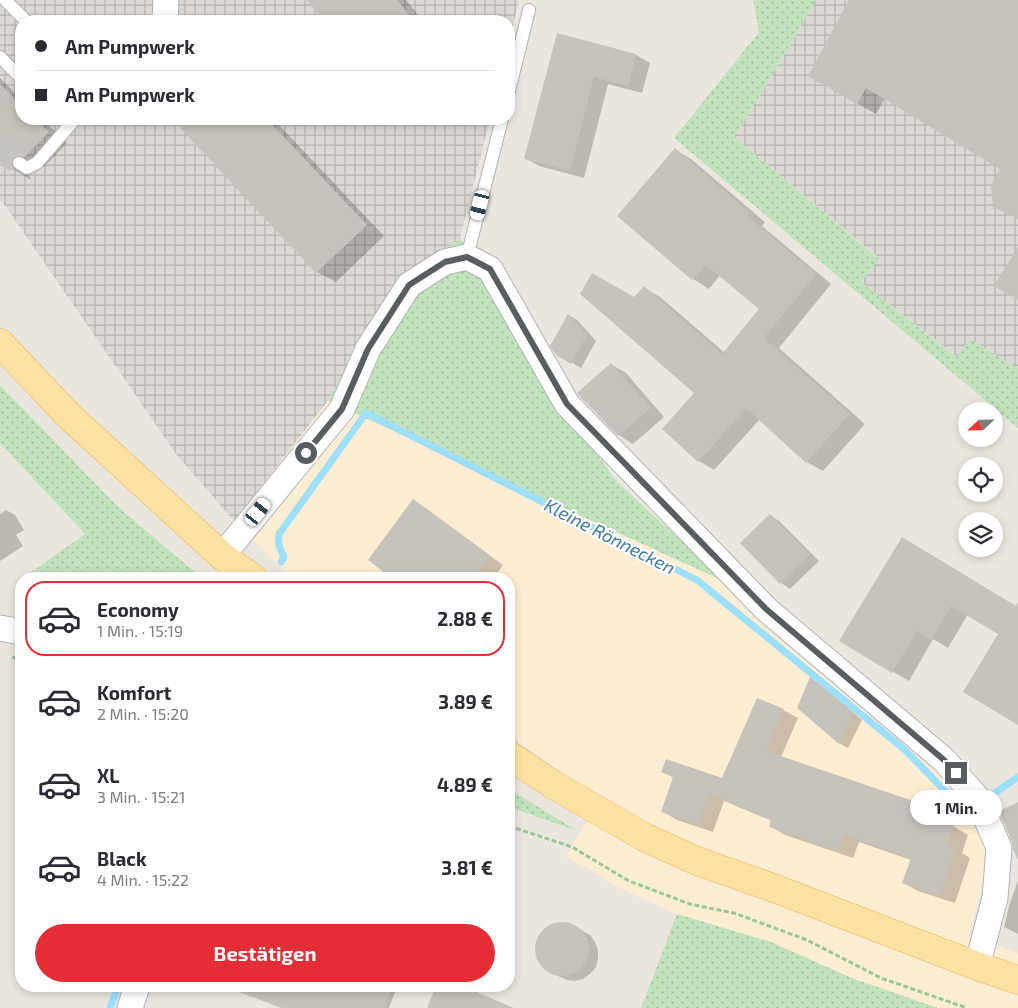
<!DOCTYPE html>
<html lang="de">
<meta charset="utf-8">
<style>
body{margin:0;font-family:"Exo 2",sans-serif;background:#f2f2f3;color:#2b2b33;height:100vh;display:flex;flex-direction:column;font-size:19px;white-space:nowrap}
*{box-sizing:border-box;margin:0}
p{font-size:16px;color:#7c7c81}
.icon{flex:none;width:28px;height:28px;fill:none;stroke:currentColor;stroke-width:2;stroke-linecap:round;stroke-linejoin:round}
.map{position:relative;flex:1;overflow:hidden}
.side{position:absolute;left:15px;top:572px;width:500px;height:420px;display:flex;flex-direction:column;background:#fff;border-radius:20px;box-shadow:0 2px 8px #0003}
.side>*{flex:none}
.banner{position:absolute;left:15px;top:15px;width:500px;height:110px;border-radius:20px;box-shadow:0 2px 8px #0003;display:grid;align-content:center;height:110px;padding:0 20px;background:#fff}
.needle{width:32px;rotate:248deg}
.buttons{position:absolute;left:958px;top:402px;display:grid;gap:10px}
.buttons a{display:grid;place-items:center;width:45px;height:45px;border-radius:50%;background:#fff;box-shadow:0 2px 8px #0003;font-size:25px}
.end{position:absolute;width:22px;height:22px;margin:-11px;border:6px solid #585d60;background:#fff;box-shadow:0 0 0 2px #fff}
.from{border-radius:50%}
.bubble{position:absolute;height:35px;border-radius:18px;background:#fff;box-shadow:0 2px 8px #0003;font-size:16px;font-weight:700;line-height:35px;text-align:center}
.car{position:absolute;width:15px;height:30px;margin:-15px -8px;border-radius:6px;box-shadow:0 0 4px 1px #0007;background:linear-gradient(#fff 24%,#345 0 40%,#fff 0 76%,#345 0 86%,#fff 0)}
.banner b{display:flex;align-items:center;gap:18px;height:48px;font-size:19px}
.banner b+b{border-top:1px solid #e1e1e2}
.banner i{width:12px;height:12px;background:#2b2b33}
ul{padding:9px 0 0;list-style:none}
li{display:flex;align-items:center;gap:15px;height:75px;margin:0 10px 8px;padding:0 10px;border:2px solid transparent;border-radius:20px}
li div{flex:1}
li b{display:block;font-size:19px}
li em{font-style:normal;font-weight:700}
li.current{border-color:#e42d35}
li>.icon{width:45px;height:45px;stroke-width:1.5}
.primary-button{display:flex;gap:10px;margin-top:auto;padding:10px 20px}
.primary-button a{flex:1;height:58px;border-radius:30px;background:#e42d35;color:#fff;font-size:20px;font-weight:700;line-height:58px;text-align:center}
.map>svg:first-child{display:block}
.commercial{fill:#fdeed3}
.industrial{fill:url(#industrial-grid)}
.grass{fill:url(#grass-dots)}
.shadow{fill:#0003}
.lines{fill:none;stroke-linecap:round;stroke-linejoin:round}
.stream{stroke:#9edffd;stroke-width:7}
.building{fill:#c6c2bc}
.minor-tunnel{stroke:#c6c4bf;stroke-width:25;stroke-dasharray:25 12;stroke-linecap:butt}
.service-casing{stroke:#b0b4b7;stroke-width:14}
.minor-casing{stroke:#b0b4b7;stroke-width:27}
.primary-casing{stroke:#edb057;stroke-width:29}
.path{stroke:#96c79e;stroke-width:3;stroke-dasharray:5 2.5;stroke-linecap:butt}
.service{stroke:#fff;stroke-width:12}
.minor{stroke:#fff;stroke-width:25}
.primary{stroke:#fde3a3;stroke-width:28}
.route{stroke:#585d60;stroke-width:6}
.labels{text-anchor:middle;dominant-baseline:central;stroke-width:4.5;stroke-linejoin:round;paint-order:stroke}
.water-label{font-size:18px;font-style:italic;fill:#3b7ba5;stroke:#fff}
</style>
<div class="map">
<svg width="1018" height="1008" viewBox="0 0 1018 1008">
<defs>
<pattern id="industrial-grid" width="8" height="8" patternUnits="userSpaceOnUse" patternTransform="scale(1.25)"><rect width="8" height="8" fill="#dcd9d4"/><path d="M0 4h8M4 0v8" fill="none" stroke="#b5b3af"/></pattern>
<pattern id="grass-dots" width="8" height="8" patternUnits="userSpaceOnUse" patternTransform="scale(1.25)"><rect width="8" height="8" fill="#c1e3bc"/><path d="M2 2h.1M6 6h.1" fill="none" stroke="#a0bb9c" stroke-width="1.8" stroke-linecap="round"/></pattern>
</defs>
<rect width="100%" height="100%" fill="#ebe7df"/>
<polygon class="commercial" points="328,401 726,582 757,620 936,771 969,806 991,850 969,936 1018,953 1018,1008 938,1008 854,979 771,942 677,914 622,889 566,856 600,800 509,735 509,579 293,579 234,521"/>
<g class="industrial">
<polygon points="0,0 519,0 509,42 509,21 21,21 21,119 490,119 460,238 439,255 359,344 328,401 234,521 176,454 6,207 0,200"/>
<polygon points="762,0 1018,0 1018,369 970,339 957,357 861,282 879,258 734,137 767,84 802,25"/>
</g>
<g class="grass">
<polygon points="753,0 816,0 767,84 734,137 879,259 861,282 956,357 970,339 1018,369 1018,428 674,138 759,32"/>
<polygon points="460,238 504,321 616,481 726,582 328,401 359,344 439,255"/>
<polygon points="0,385 118,507 203,579 26,579 26,576 85,534 0,443"/>
<polygon points="509,789 578,831 509,807"/>
<polygon points="677,914 771,942 854,979 938,1008 641,1008"/>
</g>
<g class="shadow">
<polygon points="308,0 406,0 423,21 326,21"/>
<polygon points="851,0 1018,0 1018,219 994,206 1001,169 885,98 876,114 809,76"/>
<polygon points="558,34 636,55 650,63 642,93 608,84 584,178 539,166 525,158"/>
<polygon points="0,78 21,99 21,119 42,119 67,143 44,167 38,165 31,169 29,175 31,180 13,169 0,156"/>
<polygon points="191,119 283,119 278,124 384,236 336,282 317,272 181,128"/>
<polygon points="675,150 691,159 765,222 762,226 831,284 779,348 865,424 823,471 807,462 760,419 714,470 699,461 696,393 635,299 644,288 660,297 725,353 761,309 720,275 709,289 693,279 619,216"/>
<polygon points="569,315 578,321 596,341 581,368 557,354"/>
<polygon points="612,365 626,373 664,417 633,444 619,435 579,393"/>
<polygon points="413,501 427,509 503,565 493,579 395,579"/>
<polygon points="6,510 15,515 24,530 16,535 23,546 0,561 0,514"/>
<polygon points="770,515 779,521 819,561 790,589 781,583 742,543"/>
<polygon points="902,539 1018,608 1018,723 1000,634 968,614 948,648 933,639 909,681 841,641"/>
<polygon points="811,679 820,684 862,720 848,748 839,743"/>
<polygon points="783,710 798,718 781,757 928,808 943,816 941,822 953,826 968,835 962,853 970,858 955,903 918,891 904,883 911,860 859,842 853,858 785,835 770,826 772,821 724,801 713,832 677,820 662,811 674,778 663,772 723,780"/>
<polygon points="1018,880 1018,934 1004,927 1009,906"/>
<polygon points="564,923 572,925 590,935 595,942 598,950 598,959 596,967 591,973 583,979 575,981 567,980 549,972 542,966 538,958 536,950 537,941 541,934 547,927 555,924"/>
<polygon points="391,990 395,992 389,1008 282,1008"/>
</g>
<g class="lines">
<g class="stream">
<path d="M281 562 284 557C279 548 278 543 279 534L366 413 697 580 905 750 965 811"/>
<polyline points="996,792 1018,777"/>
<polyline points="110,1008 118,986"/>
</g>
</g>
<g class="building">
<polygon points="307,0 397,0 414,21 324,21"/>
<polygon points="849,0 1018,0 1018,219 993,207 991,185 1000,169 866,88 857,104 808,76"/>
<polygon points="557,33 636,54 628,86 594,77 570,171 524,159"/>
<polygon points="0,84 21,105 21,119 35,119 49,132 25,157 19,155 12,158 11,163 14,169 12,170 0,158"/>
<polygon points="189,119 267,119 367,225 316,273 180,128"/>
<polygon points="675,148 750,213 747,216 816,274 764,338 850,414 806,463 746,408 698,462 662,429 694,393 580,294 592,273 634,297 644,286 722,354 759,309 706,265 692,280 617,216"/>
<polygon points="1018,247 1018,300 994,286"/>
<polygon points="568,314 587,335 571,364 556,355 550,346"/>
<polygon points="611,363 651,408 618,436 577,393"/>
<polygon points="413,499 490,556 473,579 393,579 368,560"/>
<polygon points="770,514 810,555 780,584 740,543"/>
<polygon points="902,537 1016,606 1018,602 1018,725 963,692 998,634 951,606 931,640 917,631 892,673 839,641"/>
<polygon points="810,677 853,714 839,744 797,708"/>
<polygon points="757,698 784,709 766,751 928,806 925,815 954,825 947,845 956,848 940,896 902,883 911,858 844,835 838,851 769,827 771,820 709,793 698,825 661,812 673,777 661,772 666,759 722,778"/>
<polygon points="1018,802 1018,860 1013,849 1012,842 999,811"/>
<circle cx="562" cy="949" r="27"/>
<polygon points="229,986 393,986 384,1008 281,1008 229,988"/>
<polygon points="436,986 462,986 514,1008 427,1008"/>
</g>
<g class="lines">
<polyline class="minor-tunnel" points="0,145 19,163"/>
<g class="service-casing">
<g id="service">
<polyline points="5,0 26,21"/>
<polyline points="0,57 21,78"/>
<polyline points="509,91 529,10"/>
<polyline points="19,163 27,168 37,163 75,119"/>
<polyline points="467,257 502,119"/>
</g>
</g>
<g class="minor-casing">
<g id="minor">
<polyline points="165,21 166,0"/>
<polyline points="222,556 342,409 368,349 409,285 445,262 467,257 490,269 567,404 766,609 944,760 978,799 999,848 995,898 977,966"/>
<polyline points="0,628 21,632"/>
<polyline points="130,1008 137,986"/>
</g>
</g>
<g class="primary-casing">
<g id="primary">
<polyline points="0,343 68,415 222,556 254,579"/>
<polyline points="509,755 552,784 644,837 697,861 779,890 977,966 1018,980"/>
</g>
</g>
<g class="path">
<polyline points="12,657 21,660"/>
<polyline points="509,826 572,847 629,881 690,904 734,913 807,940 881,978 967,1008"/>
</g>
<use href="#service" class="service"/>
<use href="#minor" class="minor"/>
<use href="#primary" class="primary"/>
</g>
<g class="lines">
<polyline class="route" points="306,453 342,409 368,349 409,285 445,262 467,257 490,269 567,404 766,609 944,760 956,773"/>
</g>
<g class="labels">
<g class="water-label">
<text transform="translate(610 536) rotate(27)">Kleine Rönnecken</text>
</g>
</g>
</svg>
<div class="buttons">
<a><svg class="needle" viewBox="-14 -14 28 28"><path d="M0-13l5 13h-10z" fill="#e53935"/><path d="M0 13l5-13h-10z" fill="#7c7c81"/></svg></a>
<a><svg class="icon" aria-label="locate" viewBox="0 0 24 24"><circle cx="12" cy="12" r="6"/><path d="M12 2v4M12 18v4M2 12h4M18 12h4"/></svg></a>
<a><svg class="icon" aria-label="layers" viewBox="0 0 24 24"><path d="M12 4l9 5-9 5-9-5zM3 14l9 5 9-5"/></svg></a>
</div>
<i class="end from" style="left:306px;top:453px"></i>
<i class="end" style="left:956px;top:773px"></i>
<div class="bubble" style="left:910px;top:790px;width:92px">1 Min.</div>
<i class="car" style="left:480px;top:205px;rotate:194deg"></i>
<i class="car" style="left:258px;top:512px;rotate:39deg"></i>
<div class="banner">
<b><i class="from"></i>Am Pumpwerk</b>
<b><i></i>Am Pumpwerk</b>
</div>
<section class="side">
<ul>
<li class="current"><svg class="icon" aria-label="car" viewBox="0 0 24 24"><path d="M5 17H2v-5l4-1 3-4h7l3 4 3 1v5h-3M9 17h6M6 11h13"/><circle cx="7" cy="17" r="2"/><circle cx="17" cy="17" r="2"/></svg><div><b>Economy</b><p>1 Min. · 15:19</p></div><em>2.88 €</em></li>
<li><svg class="icon" aria-label="car" viewBox="0 0 24 24"><path d="M5 17H2v-5l4-1 3-4h7l3 4 3 1v5h-3M9 17h6M6 11h13"/><circle cx="7" cy="17" r="2"/><circle cx="17" cy="17" r="2"/></svg><div><b>Komfort</b><p>2 Min. · 15:20</p></div><em>3.89 €</em></li>
<li><svg class="icon" aria-label="car" viewBox="0 0 24 24"><path d="M5 17H2v-5l4-1 3-4h7l3 4 3 1v5h-3M9 17h6M6 11h13"/><circle cx="7" cy="17" r="2"/><circle cx="17" cy="17" r="2"/></svg><div><b>XL</b><p>3 Min. · 15:21</p></div><em>4.89 €</em></li>
<li><svg class="icon" aria-label="car" viewBox="0 0 24 24"><path d="M5 17H2v-5l4-1 3-4h7l3 4 3 1v5h-3M9 17h6M6 11h13"/><circle cx="7" cy="17" r="2"/><circle cx="17" cy="17" r="2"/></svg><div><b>Black</b><p>4 Min. · 15:22</p></div><em>3.81 €</em></li>
</ul>
<div class="primary-button"><a>Bestätigen</a></div>
</section>
</div>
